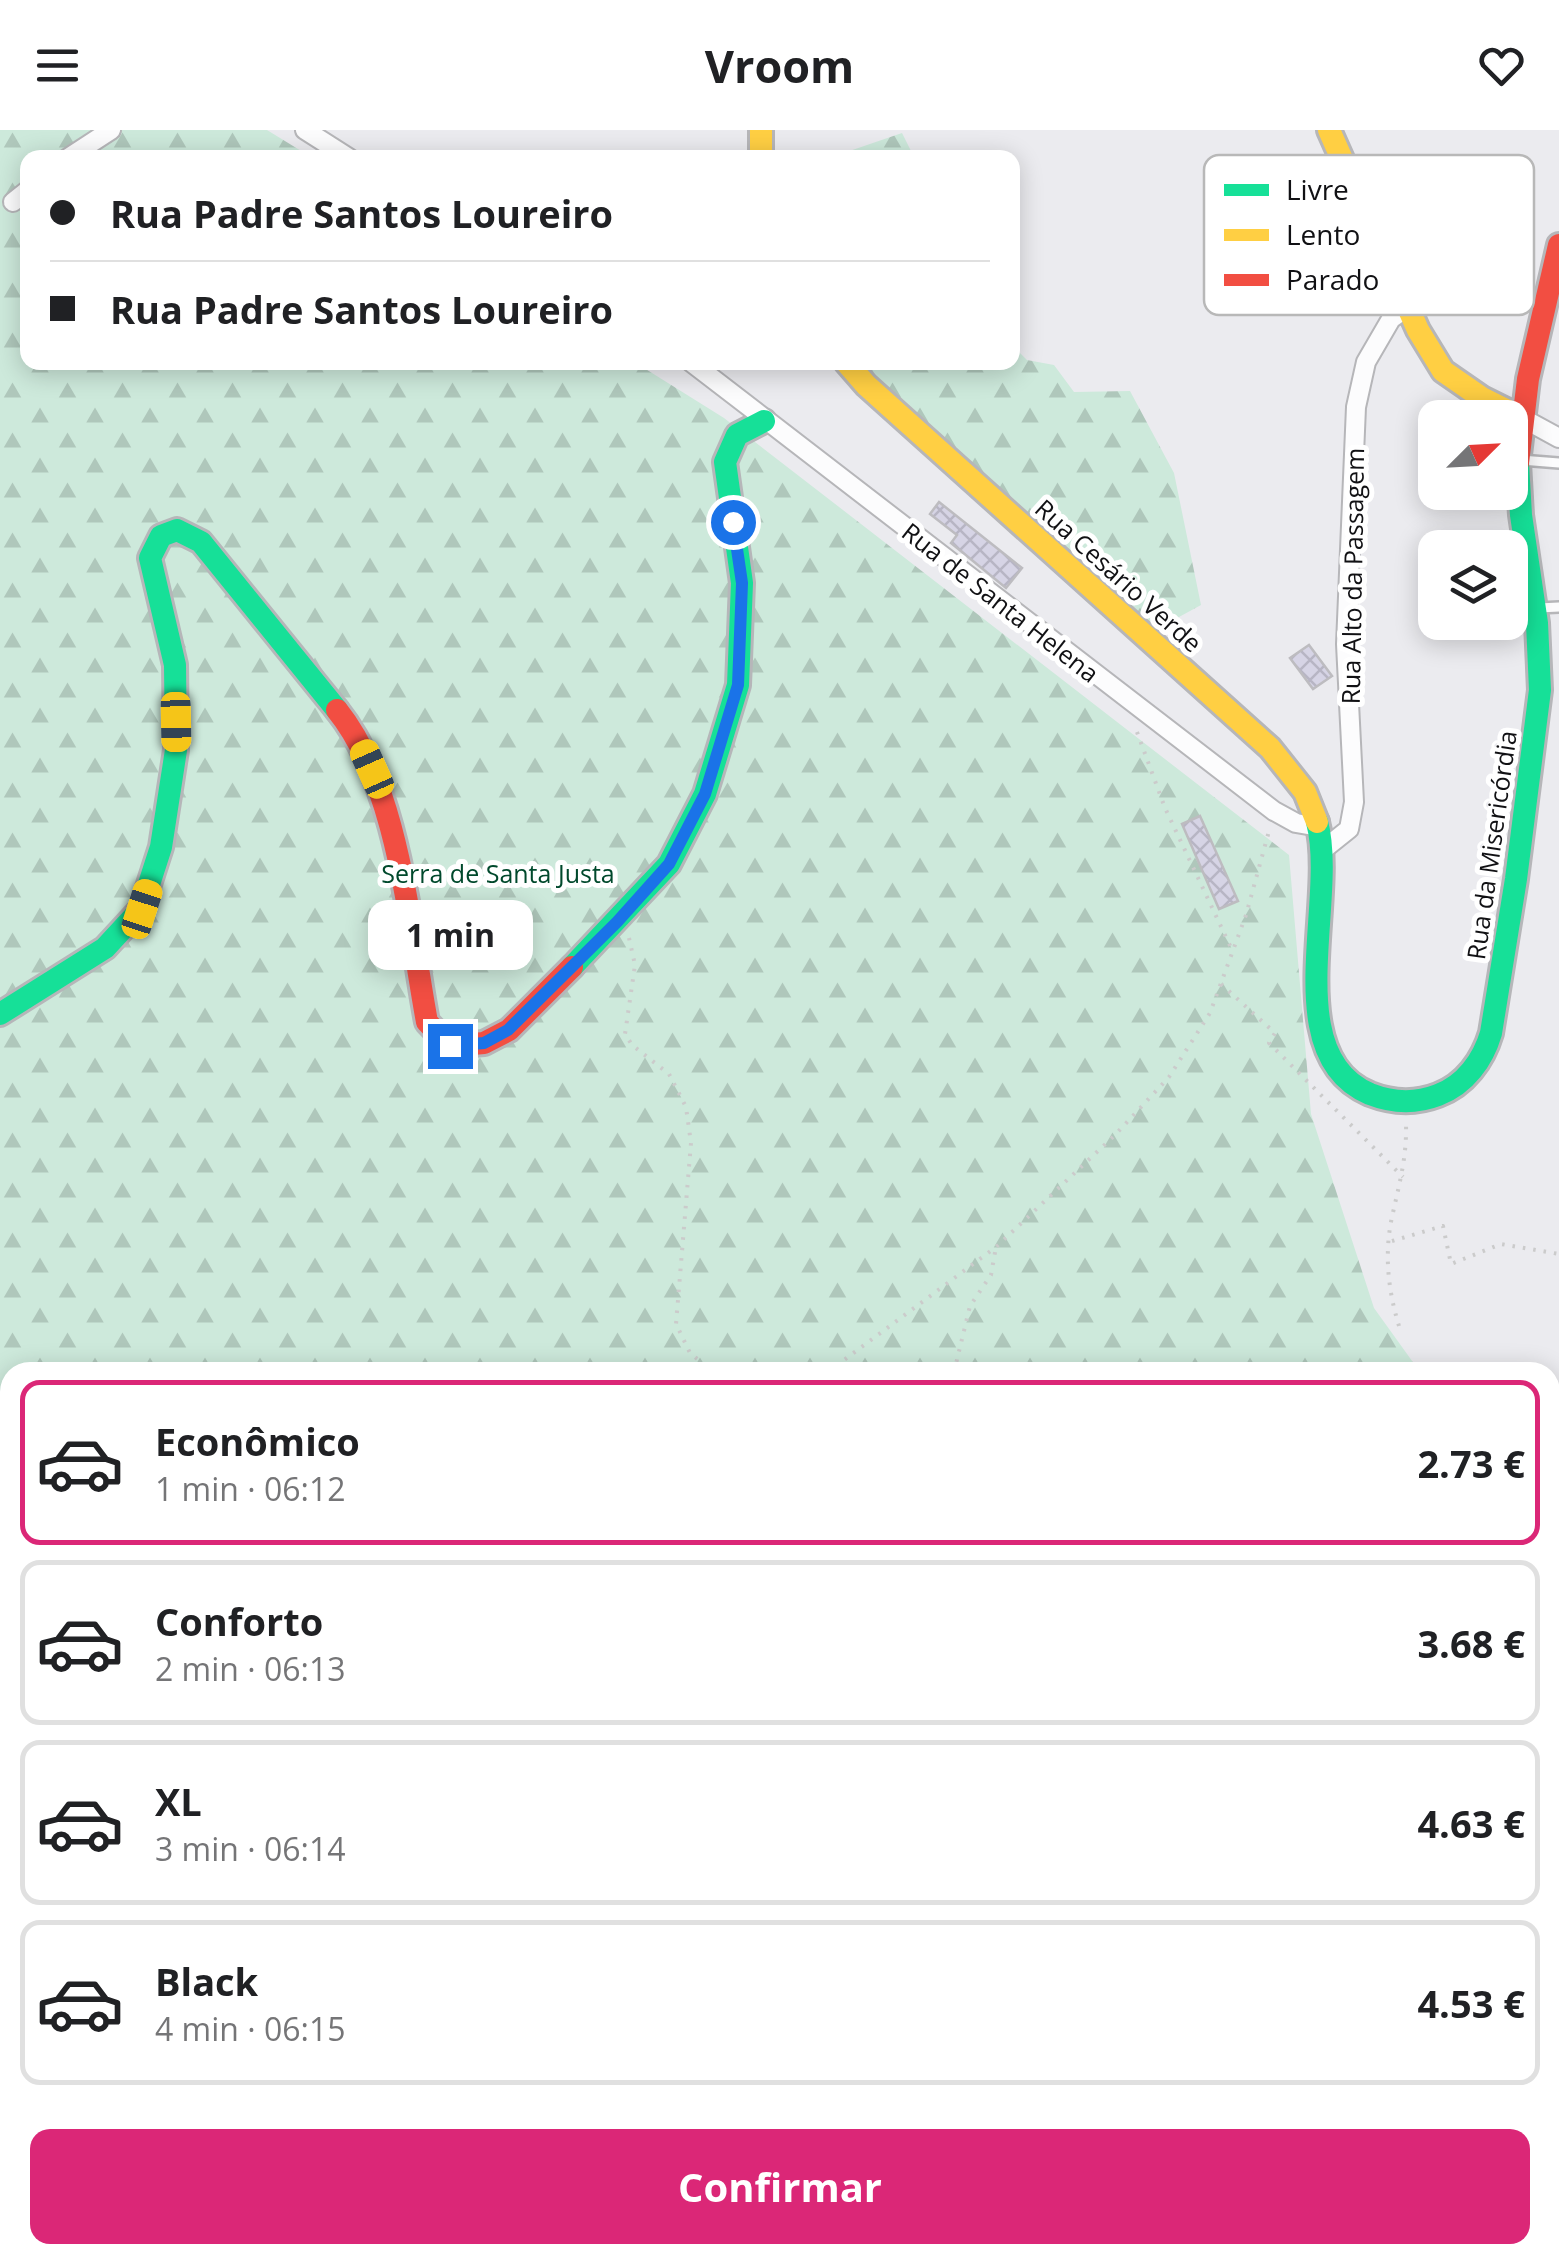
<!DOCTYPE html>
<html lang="pt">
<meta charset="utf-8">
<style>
body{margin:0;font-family:"Open Sans",sans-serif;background:#f6f6f6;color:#202124;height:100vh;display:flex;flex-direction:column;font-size:38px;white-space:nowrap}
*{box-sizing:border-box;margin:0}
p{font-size:32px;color:#757577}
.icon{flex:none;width:55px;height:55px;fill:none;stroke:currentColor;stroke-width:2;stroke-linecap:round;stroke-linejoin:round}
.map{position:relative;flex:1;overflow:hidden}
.panel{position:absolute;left:0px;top:1232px;width:1560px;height:902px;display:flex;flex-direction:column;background:#fff;border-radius:30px 30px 0 0;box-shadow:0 5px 25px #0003}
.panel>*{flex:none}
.banner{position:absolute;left:20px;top:20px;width:1000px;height:220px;border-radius:20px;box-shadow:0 5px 25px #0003;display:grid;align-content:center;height:220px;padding:0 30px;background:#fff}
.needle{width:65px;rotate:66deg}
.buttons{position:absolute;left:1418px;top:270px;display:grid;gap:20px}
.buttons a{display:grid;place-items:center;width:110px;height:110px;border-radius:20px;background:#fff;box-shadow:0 5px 25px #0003;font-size:50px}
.end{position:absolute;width:45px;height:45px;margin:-22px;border:12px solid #1a73e8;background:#fff;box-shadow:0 0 0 5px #fff}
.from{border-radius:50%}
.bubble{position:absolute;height:70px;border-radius:20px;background:#fff;box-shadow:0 5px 25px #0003;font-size:32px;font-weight:700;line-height:70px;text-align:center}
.car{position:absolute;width:30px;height:60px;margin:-30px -15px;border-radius:12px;box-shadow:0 0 8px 2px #0007;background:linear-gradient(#f5c518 24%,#345 0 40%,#f5c518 0 76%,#345 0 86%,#f5c518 0)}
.banner b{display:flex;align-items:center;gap:35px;height:95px;font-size:38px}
.banner b+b{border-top:2px solid #e0e0e0}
.banner i{width:25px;height:25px;background:#202124}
ul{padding:18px 0 0;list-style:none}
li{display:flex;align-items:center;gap:30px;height:165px;margin:0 20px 15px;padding:0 10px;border:5px solid #e0e0e0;border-radius:20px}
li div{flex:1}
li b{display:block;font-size:38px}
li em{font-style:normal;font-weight:700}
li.active{border-color:#db2777}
li>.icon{width:90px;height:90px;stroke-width:1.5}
.primary-button{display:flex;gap:20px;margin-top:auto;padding:20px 30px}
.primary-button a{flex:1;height:115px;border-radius:20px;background:#db2777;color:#fff;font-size:40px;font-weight:700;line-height:115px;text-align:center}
header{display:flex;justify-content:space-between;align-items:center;height:130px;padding:0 30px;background:#fff;font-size:45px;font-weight:700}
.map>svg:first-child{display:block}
.forest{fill:url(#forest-firs)}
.building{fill:url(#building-cross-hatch);stroke:#bdbcc0;stroke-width:2.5}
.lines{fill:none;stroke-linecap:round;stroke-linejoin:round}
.lane-casing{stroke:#b6b6b9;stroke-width:14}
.street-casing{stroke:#b6b6b9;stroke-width:22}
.fast-casing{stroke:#b6b6b9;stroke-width:28}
.slow-casing{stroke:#b6b6b9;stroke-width:28}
.jam-casing{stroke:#b6b6b9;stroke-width:28}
.path{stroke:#cbcbcb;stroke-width:4;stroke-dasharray:2.5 8;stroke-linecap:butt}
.lane{stroke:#fcfcfd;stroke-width:9}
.street{stroke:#fcfcfd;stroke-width:18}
.fast{stroke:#16e098;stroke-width:22}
.slow{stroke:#ffcf43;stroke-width:22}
.jam{stroke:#f24e42;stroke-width:22}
.route{stroke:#1a73e8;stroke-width:12}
.labels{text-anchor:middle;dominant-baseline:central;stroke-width:10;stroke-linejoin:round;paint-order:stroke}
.street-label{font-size:25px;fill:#111114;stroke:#fff}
.park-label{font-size:25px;fill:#00492c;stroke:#fff}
.key{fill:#fff;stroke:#b8b8b8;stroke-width:2.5}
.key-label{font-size:28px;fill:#111114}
</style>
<header><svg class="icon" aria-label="menu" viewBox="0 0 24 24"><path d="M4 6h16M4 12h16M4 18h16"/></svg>Vroom<svg class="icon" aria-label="heart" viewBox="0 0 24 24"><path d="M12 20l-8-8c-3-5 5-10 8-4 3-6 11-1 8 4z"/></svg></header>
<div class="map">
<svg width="1559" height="2133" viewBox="0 0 1559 2133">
<defs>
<pattern id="forest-firs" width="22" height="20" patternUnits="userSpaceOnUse" patternTransform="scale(2.5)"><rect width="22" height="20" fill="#cde9db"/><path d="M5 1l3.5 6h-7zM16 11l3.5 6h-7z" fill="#afc7bb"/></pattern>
<pattern id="building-cross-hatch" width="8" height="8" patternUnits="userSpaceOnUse" patternTransform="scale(2.5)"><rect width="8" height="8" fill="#d6d4e5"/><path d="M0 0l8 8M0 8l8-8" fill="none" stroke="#b7b5c4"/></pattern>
</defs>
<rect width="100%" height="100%" fill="#ebebef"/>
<g class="forest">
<polygon points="0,0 267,0 311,27 28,28 28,232 636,233 724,288 1289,725 1311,984 1374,1178 1420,1242 10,1242 10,2125 1438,2125 1448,2133 0,2133"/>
<polygon points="902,3 914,27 832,27"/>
<polygon points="1013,216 1027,230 1054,235 1074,262 1130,261 1174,343 1201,475 1157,499 861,233 1012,232"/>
</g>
<g class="building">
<polygon points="939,372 1022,438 1006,458 951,413 957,405 930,384"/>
<polygon points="1309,515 1332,546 1313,559 1290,528"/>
<polygon points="1200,686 1238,771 1219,779 1182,694"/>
</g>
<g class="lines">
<g class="lane-casing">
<g id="lane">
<polyline points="1521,330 1559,333"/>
<polyline points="1539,478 1559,477"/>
</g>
</g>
<g class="street-casing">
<g id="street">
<polyline points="305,0 349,28"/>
<polyline points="68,28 111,0"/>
<polyline points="13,72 28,60"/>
<polyline points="691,232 1274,681 1296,693 1319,697"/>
<polyline points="1522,288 1559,308"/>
<polyline points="1324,719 1349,699 1354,672 1346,514 1356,277 1366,232 1391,189 1408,177"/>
<polyline points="1550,1289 1559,1274"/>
<polyline points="1550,1727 1559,1708"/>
</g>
</g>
<g class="fast-casing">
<g id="fast">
<path d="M1317 692C1338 769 1277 925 1370 964 1393 973 1415 974 1438 965 1465 955 1483 930 1491 903L1516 749 1540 560 1537 493 1521 385 1518 333"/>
<polyline points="572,837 669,734 705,664 738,555 742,453 725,332 737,305 764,291"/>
<polyline points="0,884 105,818 141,779 161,717 176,620 175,535 150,428 161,406 177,400 201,412 337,580"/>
</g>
</g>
<g class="slow-casing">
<g id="slow">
<polyline points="761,0 761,28"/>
<polyline points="1329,0 1418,200 1443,241 1482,268 1522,288"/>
<polyline points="846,232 866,255 1270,618 1305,662 1317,692"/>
</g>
</g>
<g class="jam-casing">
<g id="jam">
<polyline points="1518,333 1528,249 1559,115"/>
<path d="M337 580C399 657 409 796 427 892L450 916 484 913 509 900 572 837"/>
</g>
</g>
<g class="path">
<polyline points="1137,602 1165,678 1233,822"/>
<polyline points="629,808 635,835 625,904 632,915 669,944 686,977 691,1013 676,1194 690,1223 713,1242"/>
<polyline points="1221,854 1275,903 1269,913 1403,1047"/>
<polyline points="1392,1111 1443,1096 1451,1134 1501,1114 1559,1124"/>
<path d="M1399 1196C1388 1160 1384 1124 1392 1087 1399 1055 1407 1027 1406 994"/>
<polyline points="828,1242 996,1117 1115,1005 1169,947 1210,883 1246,785 1269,701"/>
<polyline points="954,1242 970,1176 991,1145 996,1117"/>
<polyline points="0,1296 10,1297"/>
<polyline points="0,1308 10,1308"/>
<polyline points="0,1548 10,1542"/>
<polyline points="0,2003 10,1999"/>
<polyline points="0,2023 10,2021"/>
<polyline points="176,2125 192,2133"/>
<polyline points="390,2125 395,2133"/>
<polyline points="1172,2125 1180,2133"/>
<polyline points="868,2133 870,2125"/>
<polyline points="1326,2133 1328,2125"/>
</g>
<use href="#lane" class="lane"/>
<use href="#street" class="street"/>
<use href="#fast" class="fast"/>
<use href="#slow" class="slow"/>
<use href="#jam" class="jam"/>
</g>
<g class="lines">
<polyline class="route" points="450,916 484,913 508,900 617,792 669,734 705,664 738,555 742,453 733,392"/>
</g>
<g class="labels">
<g class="street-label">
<text transform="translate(1119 445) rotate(42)">Rua Cesário Verde</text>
<text transform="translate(1352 446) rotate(-89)">Rua Alto da Passagem</text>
<text transform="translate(1001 472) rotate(38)">Rua de Santa Helena</text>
<text transform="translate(1491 715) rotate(-82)">Rua da Misericórdia</text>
</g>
<g class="park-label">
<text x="498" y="743">Serra de Santa Justa</text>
</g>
</g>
<rect x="1204" y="25" width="330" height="160" rx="15" class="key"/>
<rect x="1224" y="54" width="45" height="12" fill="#16e098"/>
<rect x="1224" y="99" width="45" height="12" fill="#ffcf43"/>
<rect x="1224" y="144" width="45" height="12" fill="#f24e42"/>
<g class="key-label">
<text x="1286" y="70">Livre</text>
<text x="1286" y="115">Lento</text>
<text x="1286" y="160">Parado</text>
</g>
</svg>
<div class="buttons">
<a><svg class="needle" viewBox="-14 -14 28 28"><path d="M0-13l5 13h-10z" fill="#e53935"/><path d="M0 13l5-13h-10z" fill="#757577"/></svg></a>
<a><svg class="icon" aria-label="layers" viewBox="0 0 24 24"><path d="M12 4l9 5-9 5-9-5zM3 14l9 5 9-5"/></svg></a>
</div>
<i class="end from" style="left:733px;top:392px"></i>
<i class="end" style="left:450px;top:916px"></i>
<div class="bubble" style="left:368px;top:770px;width:165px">1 min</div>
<i class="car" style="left:176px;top:592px;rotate:179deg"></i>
<i class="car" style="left:372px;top:639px;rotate:336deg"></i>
<i class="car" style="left:142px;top:779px;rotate:18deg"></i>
<div class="banner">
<b><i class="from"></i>Rua Padre Santos Loureiro</b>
<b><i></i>Rua Padre Santos Loureiro</b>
</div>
<section class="panel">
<ul>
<li class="active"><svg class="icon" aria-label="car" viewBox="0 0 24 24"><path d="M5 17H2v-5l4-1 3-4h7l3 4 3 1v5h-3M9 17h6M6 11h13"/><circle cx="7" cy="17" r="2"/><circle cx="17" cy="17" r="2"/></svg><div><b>Econômico</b><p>1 min · 06:12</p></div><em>2.73 €</em></li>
<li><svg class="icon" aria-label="car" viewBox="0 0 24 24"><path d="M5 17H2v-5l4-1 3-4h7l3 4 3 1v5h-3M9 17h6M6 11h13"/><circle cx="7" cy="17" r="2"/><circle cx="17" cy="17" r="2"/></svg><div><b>Conforto</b><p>2 min · 06:13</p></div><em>3.68 €</em></li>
<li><svg class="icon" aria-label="car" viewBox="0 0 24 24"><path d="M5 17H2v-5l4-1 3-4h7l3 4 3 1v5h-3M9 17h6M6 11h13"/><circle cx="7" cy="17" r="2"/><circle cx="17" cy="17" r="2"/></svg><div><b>XL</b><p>3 min · 06:14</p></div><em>4.63 €</em></li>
<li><svg class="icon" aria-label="car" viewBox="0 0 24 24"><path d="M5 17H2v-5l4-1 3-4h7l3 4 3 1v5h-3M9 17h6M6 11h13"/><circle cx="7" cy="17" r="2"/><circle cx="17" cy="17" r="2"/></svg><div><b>Black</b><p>4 min · 06:15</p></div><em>4.53 €</em></li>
</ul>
<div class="primary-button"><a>Confirmar</a></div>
</section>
</div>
